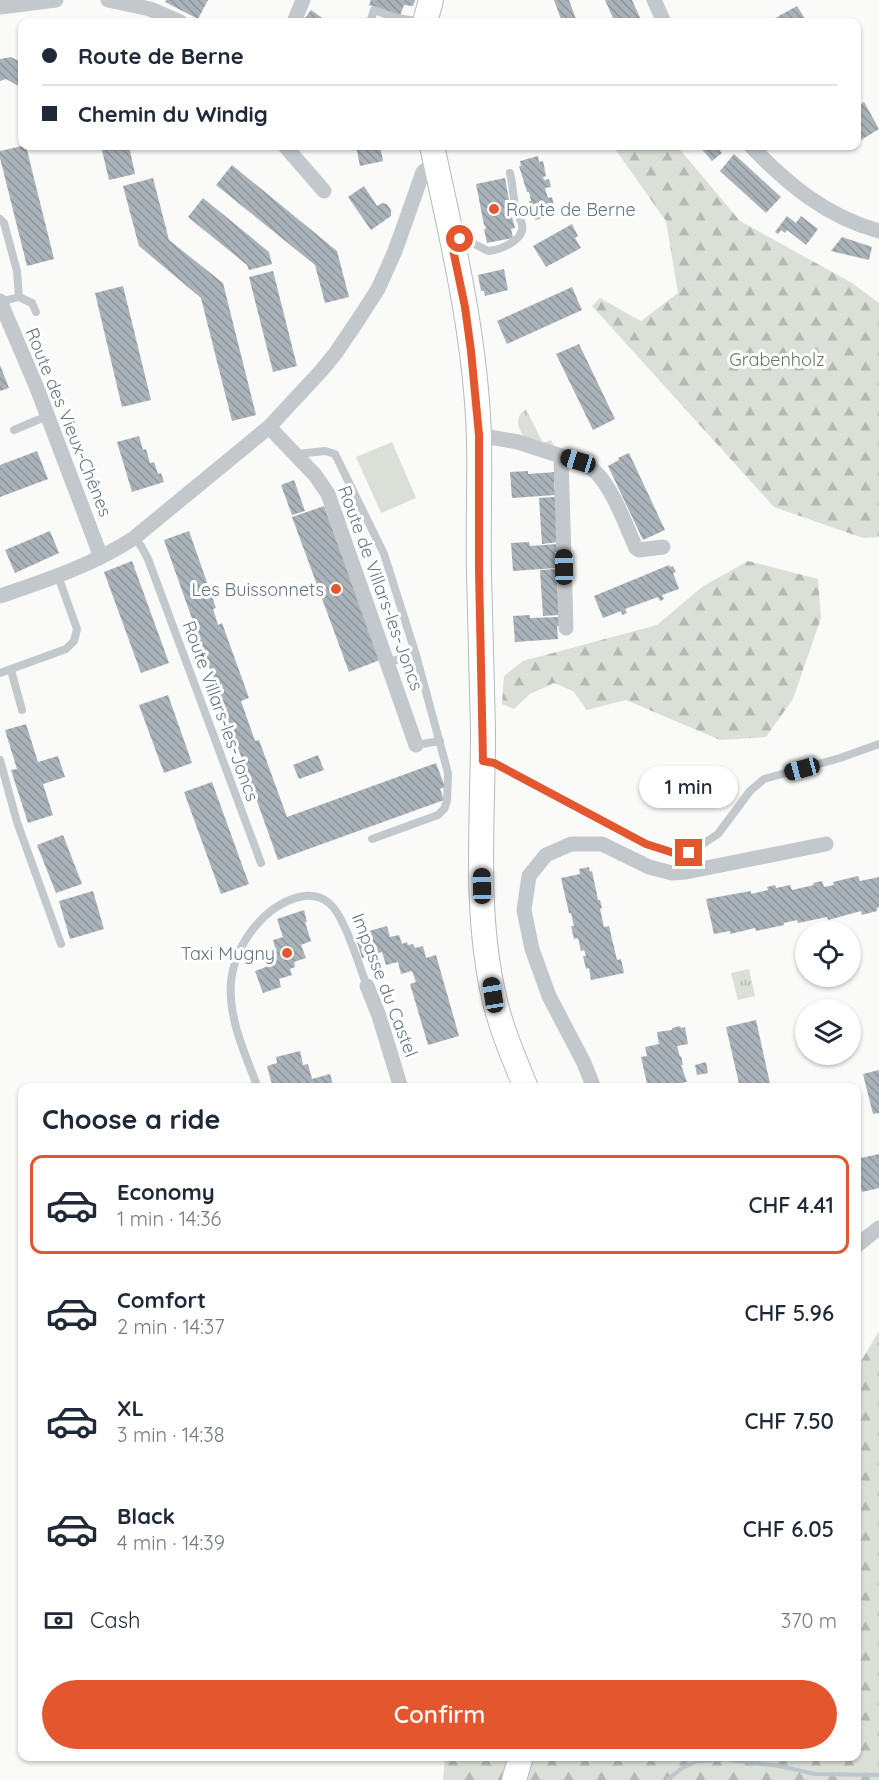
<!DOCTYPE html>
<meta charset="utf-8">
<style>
body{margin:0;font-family:Quicksand,sans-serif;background:#f6f6f7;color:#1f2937;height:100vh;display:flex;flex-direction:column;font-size:22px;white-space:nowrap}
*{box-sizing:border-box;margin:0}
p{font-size:20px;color:#747a83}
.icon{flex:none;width:33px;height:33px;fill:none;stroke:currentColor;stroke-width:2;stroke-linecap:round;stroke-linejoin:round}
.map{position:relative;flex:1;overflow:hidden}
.drawer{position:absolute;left:18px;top:1083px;width:843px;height:678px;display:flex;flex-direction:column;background:#fff;border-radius:12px;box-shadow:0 2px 4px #0004}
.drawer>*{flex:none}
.hud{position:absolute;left:18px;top:18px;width:843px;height:132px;border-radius:12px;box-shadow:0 2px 4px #0004;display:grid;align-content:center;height:132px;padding:0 24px;background:#fff}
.buttons{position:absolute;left:795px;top:921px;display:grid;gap:12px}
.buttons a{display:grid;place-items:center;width:66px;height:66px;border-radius:50%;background:#fff;box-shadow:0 2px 4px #0004;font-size:30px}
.end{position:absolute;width:27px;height:27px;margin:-14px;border:8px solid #e4572e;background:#fff;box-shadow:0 0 0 3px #fff}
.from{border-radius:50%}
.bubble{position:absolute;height:42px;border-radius:21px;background:#fff;box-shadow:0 2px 4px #0004;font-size:20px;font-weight:600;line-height:42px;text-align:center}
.car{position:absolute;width:18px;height:36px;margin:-18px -9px;border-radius:8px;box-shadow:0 0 4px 2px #0007;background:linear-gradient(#222 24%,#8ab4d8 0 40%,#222 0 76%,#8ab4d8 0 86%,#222 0)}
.hud b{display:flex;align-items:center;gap:21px;height:57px;font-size:22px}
.hud b+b{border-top:2px solid #e0e1e3}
.hud i{width:15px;height:15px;background:#1f2937}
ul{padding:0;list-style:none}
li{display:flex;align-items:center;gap:18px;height:99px;margin:0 12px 9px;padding:0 12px;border:3px solid transparent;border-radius:12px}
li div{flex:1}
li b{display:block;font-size:22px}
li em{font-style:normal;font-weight:600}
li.active{border-color:#e4572e}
li>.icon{width:54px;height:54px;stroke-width:1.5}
h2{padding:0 24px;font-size:27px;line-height:72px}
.pay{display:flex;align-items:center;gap:15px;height:66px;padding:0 24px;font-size:22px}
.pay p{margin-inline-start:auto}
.action{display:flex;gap:12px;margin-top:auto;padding:12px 24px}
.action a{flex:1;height:69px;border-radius:36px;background:#e4572e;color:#fff;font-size:24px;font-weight:600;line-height:69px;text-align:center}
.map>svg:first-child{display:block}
.grass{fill:url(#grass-tufts)}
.forest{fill:url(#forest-firs)}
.garden{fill:#dadfd7}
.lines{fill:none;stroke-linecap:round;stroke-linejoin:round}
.stream{stroke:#bbc7cb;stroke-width:4}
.building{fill:url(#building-back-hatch)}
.primary-casing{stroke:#b5babe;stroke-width:26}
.service{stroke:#c3c8cc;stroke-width:8}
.minor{stroke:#c3c8cc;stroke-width:15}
.primary{stroke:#fff;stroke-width:24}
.route{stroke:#e4572e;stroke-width:8}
.poi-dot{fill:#e4572e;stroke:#fff;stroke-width:2}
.labels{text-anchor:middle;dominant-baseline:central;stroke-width:6;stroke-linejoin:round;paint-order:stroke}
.poi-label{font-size:18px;fill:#657683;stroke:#fff;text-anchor:end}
.park-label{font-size:18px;fill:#687a64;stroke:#fff}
.street-label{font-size:18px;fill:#657683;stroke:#fff}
</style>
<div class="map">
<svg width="879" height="1780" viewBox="0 0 879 1780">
<defs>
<pattern id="grass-tufts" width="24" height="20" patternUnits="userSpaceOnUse" patternTransform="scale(1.5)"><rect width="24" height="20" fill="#dadfd7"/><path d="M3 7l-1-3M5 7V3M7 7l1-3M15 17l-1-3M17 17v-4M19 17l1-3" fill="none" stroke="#b4b9b4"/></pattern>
<pattern id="forest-firs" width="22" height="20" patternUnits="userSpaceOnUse" patternTransform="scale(1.5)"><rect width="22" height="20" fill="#dadfd7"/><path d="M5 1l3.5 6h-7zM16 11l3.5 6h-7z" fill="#b4b9b4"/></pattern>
<pattern id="building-back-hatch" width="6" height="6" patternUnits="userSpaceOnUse" patternTransform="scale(1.5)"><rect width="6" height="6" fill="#aab3b9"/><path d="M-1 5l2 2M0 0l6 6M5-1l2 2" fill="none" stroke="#8e969c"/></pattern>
</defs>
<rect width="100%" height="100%" fill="#fafaf8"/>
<g class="grass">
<path d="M526 409 543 443 551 440 555 448 526 440C518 428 513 418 526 409Z"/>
<polygon points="749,969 755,996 738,1000 731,973"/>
</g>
<g class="forest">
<polygon points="613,146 677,146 740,221 852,283 879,303 879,537 863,538 774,507 592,306 600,298 641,321 678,293 666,221"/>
<polygon points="748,561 818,579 821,618 793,699 766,737 720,740 626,700 587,710 573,691 554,683 530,694 514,709 502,704 504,676 523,661 657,625 702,587"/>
<polygon points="879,1331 879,1780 443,1780 445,1757 856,1756 857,1368"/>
</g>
<polygon class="garden" points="392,442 416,498 381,513 356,457"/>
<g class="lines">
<g class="stream">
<polyline points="730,1760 779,1766 815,1774 879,1775"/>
<polyline points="667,1780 682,1768 697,1761 721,1760"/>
</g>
</g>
<g class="building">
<polygon points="166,0 208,0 198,19 165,2"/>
<polygon points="371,0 415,0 413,6 404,5 400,16 369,5"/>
<polygon points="554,0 569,0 577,22 562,22"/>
<polygon points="605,0 632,0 642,22 615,22"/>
<polygon points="797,6 807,22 768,22"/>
<polygon points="311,10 328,22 302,22"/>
<polygon points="11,57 22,63 22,88 6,79 0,81 0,59"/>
<polygon points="864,102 879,129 861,140 856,131 856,107"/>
<polygon points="22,146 26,146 54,259 27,266 0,158 0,151"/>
<polygon points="101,146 129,146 135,174 109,180"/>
<polygon points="356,146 380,146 383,161 360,166"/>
<polygon points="699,146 716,146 722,153 712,161"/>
<polygon points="734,154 781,197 766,213 720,171"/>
<polygon points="538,156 539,162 543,161 546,176 543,177 544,180 549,179 551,187 545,188 548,198 552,197 555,211 551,212 552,216 535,220 534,215 532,216 529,201 531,201 529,192 527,192 519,166 521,166 520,161"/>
<polygon points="232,165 337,251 349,297 325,303 315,265 216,185"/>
<polygon points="153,178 169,240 223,283 256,415 232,421 201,298 139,246 123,186"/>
<polygon points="505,178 509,200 505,200 509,218 512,217 515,228 511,229 513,238 487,243 484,229 486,229 485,225 484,225 476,184"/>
<polygon points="364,186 377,206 382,203 387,204 391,210 391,216 371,230 348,197"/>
<polygon points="203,198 269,252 272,264 249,270 247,265 188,217"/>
<polygon points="787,216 796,223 801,216 818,229 806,245 787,230 785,233 781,230 778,234 775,232"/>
<polygon points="572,224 578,236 575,238 581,248 546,267 533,246"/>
<polygon points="842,237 872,247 869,260 831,251"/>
<polygon points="504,269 508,290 485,296 484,291 481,291 478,275"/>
<polygon points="273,271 297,366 273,372 249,277"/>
<polygon points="123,286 151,400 122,407 95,293"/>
<polygon points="572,287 582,310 507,344 497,321"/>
<polygon points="579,344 615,419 593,430 556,354"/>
<polygon points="0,365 9,388 0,391"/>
<polygon points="139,436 143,450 146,449 150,463 154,462 158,474 161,473 164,482 132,492 117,442"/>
<polygon points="37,451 48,479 0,497 0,465"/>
<polygon points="629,453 665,530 643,540 608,466 619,460 618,458"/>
<polygon points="528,471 528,474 556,472 557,481 554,481 555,495 512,498 510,472"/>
<polygon points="294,480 305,511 292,515 281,485"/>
<polygon points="555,497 558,542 542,544 539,498"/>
<polygon points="324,506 380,660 349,672 292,517"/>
<polygon points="50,531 59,553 15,573 5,550"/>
<polygon points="189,531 216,608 213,609 218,625 222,623 249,698 241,701 255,741 259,740 287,817 436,763 445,787 440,789 444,800 278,860 164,540"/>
<polygon points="529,542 530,546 558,544 558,552 555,552 556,568 513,571 511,543"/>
<polygon points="132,561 169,663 141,673 104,572"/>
<polygon points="669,565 670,567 673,566 676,572 673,573 679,589 662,595 664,599 660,601 658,597 625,609 627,613 622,615 621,611 603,618 594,596"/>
<polygon points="556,569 559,615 543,616 540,570"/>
<polygon points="530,615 530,618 559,617 560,626 557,626 558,639 515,642 513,616"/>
<polygon points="168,695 192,763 164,773 139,705"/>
<polygon points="26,724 38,762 58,756 65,777 43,784 53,815 28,823 11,770 17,769 5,730"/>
<polygon points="318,755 324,770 299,779 293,765"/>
<polygon points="212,782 249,884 221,894 184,792"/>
<polygon points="63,835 82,884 56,893 37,845"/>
<polygon points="589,867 590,872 592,871 598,900 600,900 602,908 600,909 604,927 609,926 617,960 621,959 624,973 591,980 589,968 586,969 583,956 586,956 584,950 581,951 578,938 574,939 571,926 574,926 573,922 571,913 569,913 561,878 580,874 579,869"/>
<polygon points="858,876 860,881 879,877 879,907 877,908 877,911 862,915 861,911 828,920 827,917 798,923 797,920 784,923 784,925 756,931 755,928 730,934 730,931 714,934 706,899 751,891 751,894 768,890 767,887 775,885 776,888 790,885 792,890 814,885 813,883 822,881 824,887 834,885 833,882"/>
<polygon points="93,891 104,929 70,939 59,901"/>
<polygon points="304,910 307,922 305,922 311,941 301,945 306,958 294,962 295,967 290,969 292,975 279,979 281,987 263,993 255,971 266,967 263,956 276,951 273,940 283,937 277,919"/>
<polygon points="387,926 390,937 399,935 402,944 407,942 408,945 413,944 415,948 423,946 426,958 436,955 459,1036 428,1045 410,984 416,982 412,971 401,974 398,962 386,965 382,952 362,958 355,935"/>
<polygon points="756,1020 771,1088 740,1088 726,1027"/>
<polygon points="680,1026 681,1028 685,1027 688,1044 677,1046 680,1057 681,1056 683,1065 681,1065 687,1082 684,1082 685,1088 648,1088 641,1057 647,1056 645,1047 659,1044 657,1032 672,1030 672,1028"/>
<polygon points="300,1051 303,1065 308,1064 312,1079 330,1074 334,1088 273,1088 267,1066 277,1063 276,1057"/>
<polygon points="706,1062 708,1073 697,1075 695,1065"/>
<polygon points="879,1070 879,1113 873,1114 863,1074"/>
<polygon points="879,1154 879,1188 862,1192 861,1189 856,1190 856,1159"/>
</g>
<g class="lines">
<g class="primary-casing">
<g id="primary">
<polyline points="425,22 431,0"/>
<path d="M432 146C453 242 476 339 479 438 480 483 478 528 479 572 480 625 482 678 483 730 483 819 474 910 494 997 501 1029 514 1058 526 1088"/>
<polyline points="514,1780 521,1756"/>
</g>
</g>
<g class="service">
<polyline points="370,22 374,10 397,18 423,22"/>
<polyline points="0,219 4,223 17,271 19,297"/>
<path d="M456 239H465L488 251C500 250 526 240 522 224 521 219 517 216 516 211 513 198 513 185 510 173"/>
<polyline points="0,302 19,297 32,303 36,312"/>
<polyline points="14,430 47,416"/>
<polyline points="297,454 325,451 335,454 384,554 416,655 448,773 447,801 444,809 438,815 372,839"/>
<polyline points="134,538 141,546 148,559 261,863"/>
<polyline points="388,662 416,655"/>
<polyline points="11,670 22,710"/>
<polyline points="0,673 66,649 74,641 77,629 58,576"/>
<polyline points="416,745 440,741"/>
<polyline points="0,760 17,822 61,944"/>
<polyline points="487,762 494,763 646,844 674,853 689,853 718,834 750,791 764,779 840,758 879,744"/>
<path d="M258 1088C245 1054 228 1018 231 982 235 944 265 903 304 896 313 895 322 897 329 903 345 916 359 966 367 986"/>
</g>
<g class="minor">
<polyline points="108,0 150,9 180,22"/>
<polyline points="654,0 664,22"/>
<polyline points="0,7 56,0"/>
<polyline points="294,22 303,0"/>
<polyline points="285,146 324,191"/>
<path d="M751 146C787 184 827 217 879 231"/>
<polyline points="0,301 37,388 101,557"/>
<polyline points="269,427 315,475 328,494 416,745"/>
<polyline points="479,435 518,442 561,456 566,628"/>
<path d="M561 456C572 459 583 462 592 469 611 483 626 526 636 548L639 550 663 547"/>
<path d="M0 596C47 580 93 565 134 538L269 427 321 371 335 354 358 320 378 289 395 251 423 172 435 163"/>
<polyline points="367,986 379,1016 401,1088"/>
<polyline points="594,1088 584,1063 549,996 532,949 524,910 529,876 546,855 571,844 602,844 649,867 672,873 686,872 826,844"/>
<polyline points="856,1246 879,1228"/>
</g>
<use href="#primary" class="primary"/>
</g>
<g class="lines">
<polyline class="route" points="460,239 451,240 465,307 471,351 479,435 479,570 483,761 494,763 646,844 674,853 689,853"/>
</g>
<g class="poi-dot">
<circle cx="494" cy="209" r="6"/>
<circle cx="336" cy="589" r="6"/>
<circle cx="287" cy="953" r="6"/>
</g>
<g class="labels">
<g class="poi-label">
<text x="506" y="209" text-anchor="start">Route de Berne</text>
<text x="324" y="589">Les Buissonnets</text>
<text x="275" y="953">Taxi Mugny</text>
</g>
<g class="park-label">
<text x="777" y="359">Grabenholz</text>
</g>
<g class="street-label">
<text transform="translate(69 422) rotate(68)">Route des Vieux-Chênes</text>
<text transform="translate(381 588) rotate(70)">Route de Villars-les-Joncs</text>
<text transform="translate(221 711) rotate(70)">Route Villars-les-Joncs</text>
<text transform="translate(385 985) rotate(69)">Impasse du Castel</text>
</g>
</g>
</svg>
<div class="buttons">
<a><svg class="icon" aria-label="locate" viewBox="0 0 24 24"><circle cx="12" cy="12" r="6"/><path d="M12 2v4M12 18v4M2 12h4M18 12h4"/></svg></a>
<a><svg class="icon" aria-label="layers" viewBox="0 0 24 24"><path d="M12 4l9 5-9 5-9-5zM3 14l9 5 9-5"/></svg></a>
</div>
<i class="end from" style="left:460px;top:239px"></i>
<i class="end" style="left:689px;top:853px"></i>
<div class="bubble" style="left:639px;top:766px;width:99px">1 min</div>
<i class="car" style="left:578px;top:461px;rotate:287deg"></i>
<i class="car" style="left:564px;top:567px;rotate:359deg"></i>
<i class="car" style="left:802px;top:769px;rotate:255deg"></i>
<i class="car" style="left:482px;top:886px;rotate:359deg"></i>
<i class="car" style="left:493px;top:995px;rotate:351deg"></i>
<div class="hud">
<b><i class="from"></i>Route de Berne</b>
<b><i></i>Chemin du Windig</b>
</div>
<section class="drawer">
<h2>Choose a ride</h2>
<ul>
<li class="active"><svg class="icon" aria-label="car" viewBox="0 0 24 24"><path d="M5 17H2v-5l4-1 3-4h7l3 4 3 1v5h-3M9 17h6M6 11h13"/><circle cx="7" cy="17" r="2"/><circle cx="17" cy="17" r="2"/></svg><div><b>Economy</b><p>1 min · 14:36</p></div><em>CHF 4.41</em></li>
<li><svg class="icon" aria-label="car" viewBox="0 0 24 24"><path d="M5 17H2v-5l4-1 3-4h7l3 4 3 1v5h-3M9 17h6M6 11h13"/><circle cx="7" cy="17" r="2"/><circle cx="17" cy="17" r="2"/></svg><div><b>Comfort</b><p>2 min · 14:37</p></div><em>CHF 5.96</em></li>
<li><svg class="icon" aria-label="car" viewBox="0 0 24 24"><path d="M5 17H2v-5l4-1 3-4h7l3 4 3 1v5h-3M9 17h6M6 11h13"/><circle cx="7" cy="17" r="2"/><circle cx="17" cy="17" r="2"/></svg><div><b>XL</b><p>3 min · 14:38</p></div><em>CHF 7.50</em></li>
<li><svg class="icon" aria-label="car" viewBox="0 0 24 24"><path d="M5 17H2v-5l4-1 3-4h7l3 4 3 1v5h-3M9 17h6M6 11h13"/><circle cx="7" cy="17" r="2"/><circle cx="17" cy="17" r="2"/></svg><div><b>Black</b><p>4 min · 14:39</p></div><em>CHF 6.05</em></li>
</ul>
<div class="pay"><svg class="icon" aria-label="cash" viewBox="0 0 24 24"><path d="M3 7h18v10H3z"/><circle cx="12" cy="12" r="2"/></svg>Cash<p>370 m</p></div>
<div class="action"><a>Confirm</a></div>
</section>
</div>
